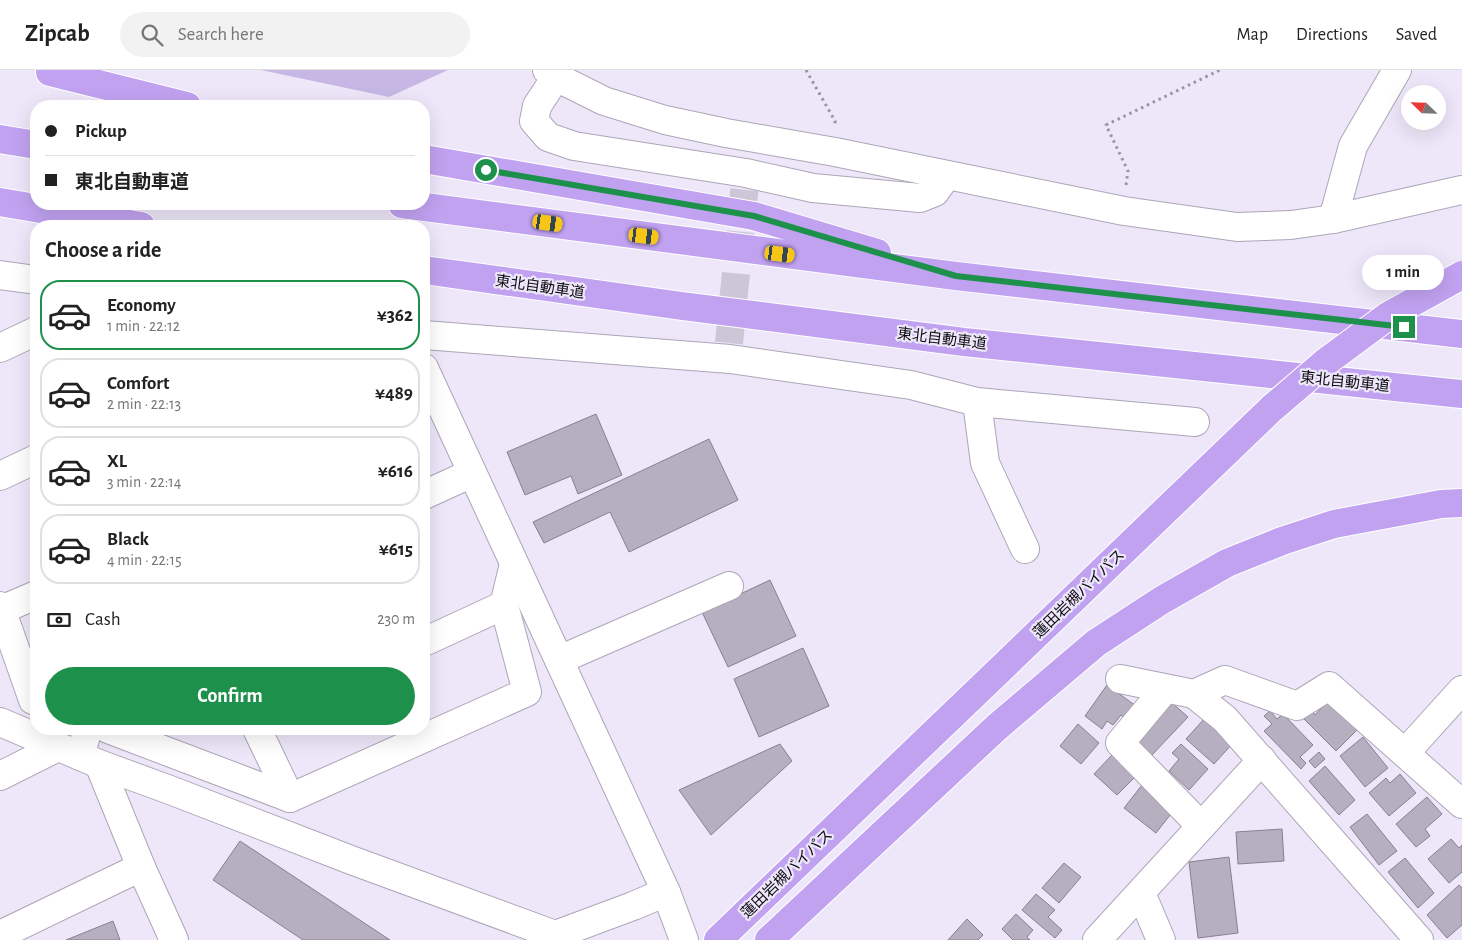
<!DOCTYPE html>
<meta charset="utf-8">
<style>
body{margin:0;font-family:"Alegreya Sans","Noto Sans JP",sans-serif;background:#f2f2f2;color:#222;height:100vh;display:flex;flex-direction:column;font-size:19px;white-space:nowrap}
*{box-sizing:border-box;margin:0}
p{font-size:16px;color:#767676}
.icon{flex:none;width:28px;height:28px;fill:none;stroke:currentColor;stroke-width:2;stroke-linecap:round;stroke-linejoin:round}
.map{position:relative;flex:1;overflow:hidden}
.side{position:absolute;left:30px;top:150px;width:400px;height:515px;display:flex;flex-direction:column;background:#fff;border-radius:20px;box-shadow:0 5px 20px #0002}
.side>*{flex:none}
.hud{position:absolute;left:30px;top:30px;width:400px;height:110px;border-radius:20px;box-shadow:0 5px 20px #0002;display:grid;align-content:center;height:110px;padding:0 15px;background:#fff}
.needle{width:32px;rotate:293deg}
.fabs{position:absolute;left:1401px;top:15px;display:grid;gap:10px}
.fabs a{display:grid;place-items:center;width:45px;height:45px;border-radius:50%;background:#fff;box-shadow:0 5px 20px #0002;font-size:25px}
.end{position:absolute;width:22px;height:22px;margin:-11px;border:6px solid #1d914b;background:#fff;box-shadow:0 0 0 2px #fff}
.from{border-radius:50%}
.bubble{position:absolute;height:35px;border-radius:18px;background:#fff;box-shadow:0 5px 20px #0002;font-size:16px;font-weight:700;line-height:35px;text-align:center}
.car{position:absolute;width:15px;height:30px;margin:-15px -8px;border-radius:6px;box-shadow:0 0 4px 1px #0007;background:linear-gradient(#f5c518 24%,#345 0 40%,#f5c518 0 76%,#345 0 86%,#f5c518 0)}
.hud b{display:flex;align-items:center;gap:18px;height:48px;font-size:19px}
.hud b+b{border-top:1px solid #e0e0e0}
.hud i{width:12px;height:12px;background:#222}
ul{padding:0;list-style:none}
li{display:flex;align-items:center;gap:15px;height:70px;margin:0 10px 8px;padding:0 5px;border:2px solid #e0e0e0;border-radius:20px}
li div{flex:1}
li b{display:block;font-size:19px}
li em{font-style:normal;font-weight:700}
li.active{border-color:#1d914b}
li>.icon{width:45px;height:45px;stroke-width:1.5}
h2{padding:0 15px;font-size:22px;line-height:60px}
.pay{display:flex;align-items:center;gap:12px;height:55px;padding:0 15px;font-size:19px}
.pay p{margin-inline-start:auto}
.cta{display:flex;gap:10px;margin-top:auto;padding:10px 15px}
.cta a{flex:1;height:58px;border-radius:30px;background:#1d914b;color:#fff;font-size:20px;font-weight:700;line-height:58px;text-align:center}
header{display:flex;align-items:center;gap:30px;box-sizing:border-box;height:70px;padding:0 25px;background:#fff;border-bottom:1px solid #e0e0e0}
header strong{font-size:24px}
nav{display:flex;gap:28px;margin-inline-start:auto;font-size:18px}
.search{width:350px;height:45px;background:#f2f2f2;display:flex;align-items:center;gap:12px;box-sizing:border-box;padding:0 18px;border-radius:28px;color:#767676;font-size:19px}
.map>svg:first-child{display:block}
.water{fill:#c7b7e4}
.building{fill:#b5afc0;stroke:#868091}
.lines{fill:none;stroke-linecap:round;stroke-linejoin:round}
.minor-tunnel{stroke:#ccc6d6;stroke-width:28;stroke-dasharray:28 14;stroke-linecap:butt}
.minor-casing{stroke:#aca6b7;stroke-width:30}
.highway-casing{stroke:#fff;stroke-width:30}
.path{stroke:#9994a1;stroke-width:3;stroke-dasharray:2.5 4;stroke-linecap:butt}
.minor{stroke:#fff;stroke-width:28}
.highway{stroke:#c1a2f1;stroke-width:28}
.highway-bridge-casing{stroke:#fff;stroke-width:30;stroke-linecap:butt}
.highway-bridge{stroke:#c1a2f1;stroke-width:28}
.route{stroke:#1d914b;stroke-width:6}
.labels{text-anchor:middle;dominant-baseline:central;stroke-width:4.5;stroke-linejoin:round;paint-order:stroke}
.street-label{font-size:15px;fill:#0e0c11;stroke:#ede7f9}
</style>
<header>
<strong>Zipcab</strong>
<div class="search"><svg class="icon" aria-label="search" viewBox="0 0 24 24"><circle cx="10" cy="10" r="6"/><path d="M15 15l6 6"/></svg>Search here</div>
<nav><a>Map</a><a>Directions</a><a>Saved</a></nav>
</header>
<div class="map">
<svg width="1462" height="870" viewBox="0 0 1462 870">
<rect width="100%" height="100%" fill="#ede7f9"/>
<polygon class="water" points="261,0 448,0 389,27"/>
<g class="building">
<polygon points="596,344 622,405 578,424 571,406 525,425 507,382"/>
<polygon points="709,369 738,430 629,482 610,442 544,473 533,452"/>
<polygon points="770,510 796,566 728,597 702,542"/>
<polygon points="803,578 829,636 759,667 734,609"/>
<polygon points="1107,615 1136,636 1126,649 1121,645 1113,655 1107,651 1102,659 1085,646"/>
<polygon points="1328,631 1357,660 1336,681 1304,649 1312,641 1315,645"/>
<polygon points="1171,632 1188,647 1151,686 1136,671"/>
<polygon points="1270,641 1277,649 1283,644 1313,675 1300,687 1306,693 1301,699 1264,661 1272,654 1264,646"/>
<polygon points="1205,648 1233,673 1214,694 1186,669"/>
<polygon points="1078,654 1099,673 1081,694 1060,676"/>
<polygon points="1363,667 1388,698 1365,717 1340,686"/>
<polygon points="780,674 792,691 711,765 679,720"/>
<polygon points="1181,674 1208,699 1189,720 1169,701 1179,689 1172,683"/>
<polygon points="1319,682 1325,689 1315,698 1309,691"/>
<polygon points="1113,684 1136,706 1117,725 1094,704"/>
<polygon points="1325,696 1355,730 1339,745 1309,711"/>
<polygon points="1400,704 1416,723 1389,746 1369,723 1386,708 1390,713"/>
<polygon points="1142,715 1174,740 1156,763 1124,738"/>
<polygon points="1427,727 1442,744 1425,759 1430,766 1416,777 1396,754"/>
<polygon points="1367,744 1397,781 1379,795 1350,757"/>
<polygon points="1282,759 1284,791 1238,794 1236,762"/>
<polygon points="1451,769 1459,778 1462,775 1462,802 1449,813 1428,789"/>
<polygon points="240,771 390,870 303,870 213,810"/>
<polygon points="1229,787 1238,863 1198,868 1189,792"/>
<polygon points="1405,788 1434,823 1418,838 1388,802"/>
<polygon points="1064,793 1081,807 1059,833 1042,818"/>
<polygon points="1459,815 1462,818 1462,855 1447,868 1427,845"/>
<polygon points="1036,824 1055,840 1048,847 1062,860 1055,868 1022,840"/>
<polygon points="1016,844 1033,860 1027,867 1030,870 1013,870 1002,859"/>
<polygon points="967,849 983,865 978,870 948,870"/>
<polygon points="113,851 120,870 66,870"/>
</g>
<g class="lines">
<polyline class="minor-tunnel" points="729,273 746,103"/>
<g class="minor-casing">
<g id="minor">
<polyline points="547,0 556,7 604,31 665,50 726,63 835,82 1124,141 1237,157 1291,155 1333,149 1462,120"/>
<polyline points="556,7 537,36 534,51 548,67 574,76 746,103 813,118 920,128 935,122 947,105"/>
<polyline points="1333,149 1353,76 1397,0"/>
<polyline points="0,205 36,210"/>
<polyline points="424,265 730,289 911,315 977,332 1195,352"/>
<polyline points="0,278 36,261"/>
<polyline points="424,298 666,822 684,870"/>
<polyline points="977,332 985,393 1025,479"/>
<polyline points="0,406 36,389"/>
<polyline points="424,425 472,403"/>
<polyline points="0,536 33,630 36,631"/>
<polyline points="1,540 36,525"/>
<polyline points="424,572 504,535"/>
<polyline points="559,590 729,516"/>
<polyline points="1120,609 1194,624 1225,610 1297,636 1329,616 1462,734"/>
<polyline points="1165,619 1120,673 1201,756"/>
<polyline points="1194,624 1225,649 1419,870"/>
<polyline points="0,652 99,694 170,720 351,790 555,865 633,836 666,822"/>
<polyline points="108,659 290,728 527,622 504,535 514,494"/>
<polyline points="257,659 290,728"/>
<polyline points="1405,683 1462,620"/>
<polyline points="80,686 88,659"/>
<polyline points="99,694 141,797 174,870"/>
<polyline points="0,706 58,677"/>
<polyline points="1141,823 1161,870"/>
<polyline points="0,865 141,797"/>
<polyline points="1097,870 1262,690"/>
</g>
</g>
<g class="highway-casing">
<g id="highway">
<polyline points="50,2 187,36"/>
<polyline points="0,69 36,75"/>
<polyline points="424,89 754,146 877,183"/>
<polyline points="0,132 141,156"/>
<polyline points="402,134 956,206 1462,264"/>
<polyline points="424,200 682,236 964,272 1462,324"/>
<polyline points="718,870 1011,589"/>
<polyline points="769,870 997,657 1096,573 1162,530 1227,493 1282,471 1334,454 1441,434 1462,433"/>
</g>
</g>
<g class="path">
<polyline points="806,0 835,51 835,54"/>
<polyline points="1126,115 1128,101 1106,55 1220,0"/>
</g>
<use href="#minor" class="minor"/>
<use href="#highway" class="highway"/>
<g class="highway-bridge-casing">
<polyline id="highway-bridge" points="1011,589 1271,339 1327,291 1388,246 1462,205"/>
</g>
<use href="#highway-bridge" class="highway-bridge"/>
</g>
<g class="lines">
<polyline class="route" points="486,100 754,146 956,206 1404,257"/>
</g>
<g class="labels">
<g class="street-label">
<text transform="translate(540 217) rotate(8)">東北自動車道</text>
<text transform="translate(942 269) rotate(7)">東北自動車道</text>
<text transform="translate(1345 312) rotate(6)">東北自動車道</text>
<text transform="translate(1079 524) rotate(-44)">蓮田岩槻バイパス</text>
<text transform="translate(787 804) rotate(-44)">蓮田岩槻バイパス</text>
</g>
</g>
</svg>
<div class="fabs">
<a><svg class="needle" viewBox="-14 -14 28 28"><path d="M0-13l5 13h-10z" fill="#e53935"/><path d="M0 13l5-13h-10z" fill="#767676"/></svg></a>
</div>
<i class="end from" style="left:486px;top:100px"></i>
<i class="end" style="left:1404px;top:257px"></i>
<div class="bubble" style="left:1362px;top:185px;width:82px">1 min</div>
<i class="car" style="left:548px;top:153px;rotate:98deg"></i>
<i class="car" style="left:644px;top:166px;rotate:97deg"></i>
<i class="car" style="left:780px;top:184px;rotate:97deg"></i>
<div class="hud">
<b><i class="from"></i>Pickup</b>
<b><i></i>東北自動車道</b>
</div>
<section class="side">
<h2>Choose a ride</h2>
<ul>
<li class="active"><svg class="icon" aria-label="car" viewBox="0 0 24 24"><path d="M5 17H2v-5l4-1 3-4h7l3 4 3 1v5h-3M9 17h6M6 11h13"/><circle cx="7" cy="17" r="2"/><circle cx="17" cy="17" r="2"/></svg><div><b>Economy</b><p>1 min · 22:12</p></div><em>¥362</em></li>
<li><svg class="icon" aria-label="car" viewBox="0 0 24 24"><path d="M5 17H2v-5l4-1 3-4h7l3 4 3 1v5h-3M9 17h6M6 11h13"/><circle cx="7" cy="17" r="2"/><circle cx="17" cy="17" r="2"/></svg><div><b>Comfort</b><p>2 min · 22:13</p></div><em>¥489</em></li>
<li><svg class="icon" aria-label="car" viewBox="0 0 24 24"><path d="M5 17H2v-5l4-1 3-4h7l3 4 3 1v5h-3M9 17h6M6 11h13"/><circle cx="7" cy="17" r="2"/><circle cx="17" cy="17" r="2"/></svg><div><b>XL</b><p>3 min · 22:14</p></div><em>¥616</em></li>
<li><svg class="icon" aria-label="car" viewBox="0 0 24 24"><path d="M5 17H2v-5l4-1 3-4h7l3 4 3 1v5h-3M9 17h6M6 11h13"/><circle cx="7" cy="17" r="2"/><circle cx="17" cy="17" r="2"/></svg><div><b>Black</b><p>4 min · 22:15</p></div><em>¥615</em></li>
</ul>
<div class="pay"><svg class="icon" aria-label="cash" viewBox="0 0 24 24"><path d="M3 7h18v10H3z"/><circle cx="12" cy="12" r="2"/></svg>Cash<p>230 m</p></div>
<div class="cta"><a>Confirm</a></div>
</section>
</div>
